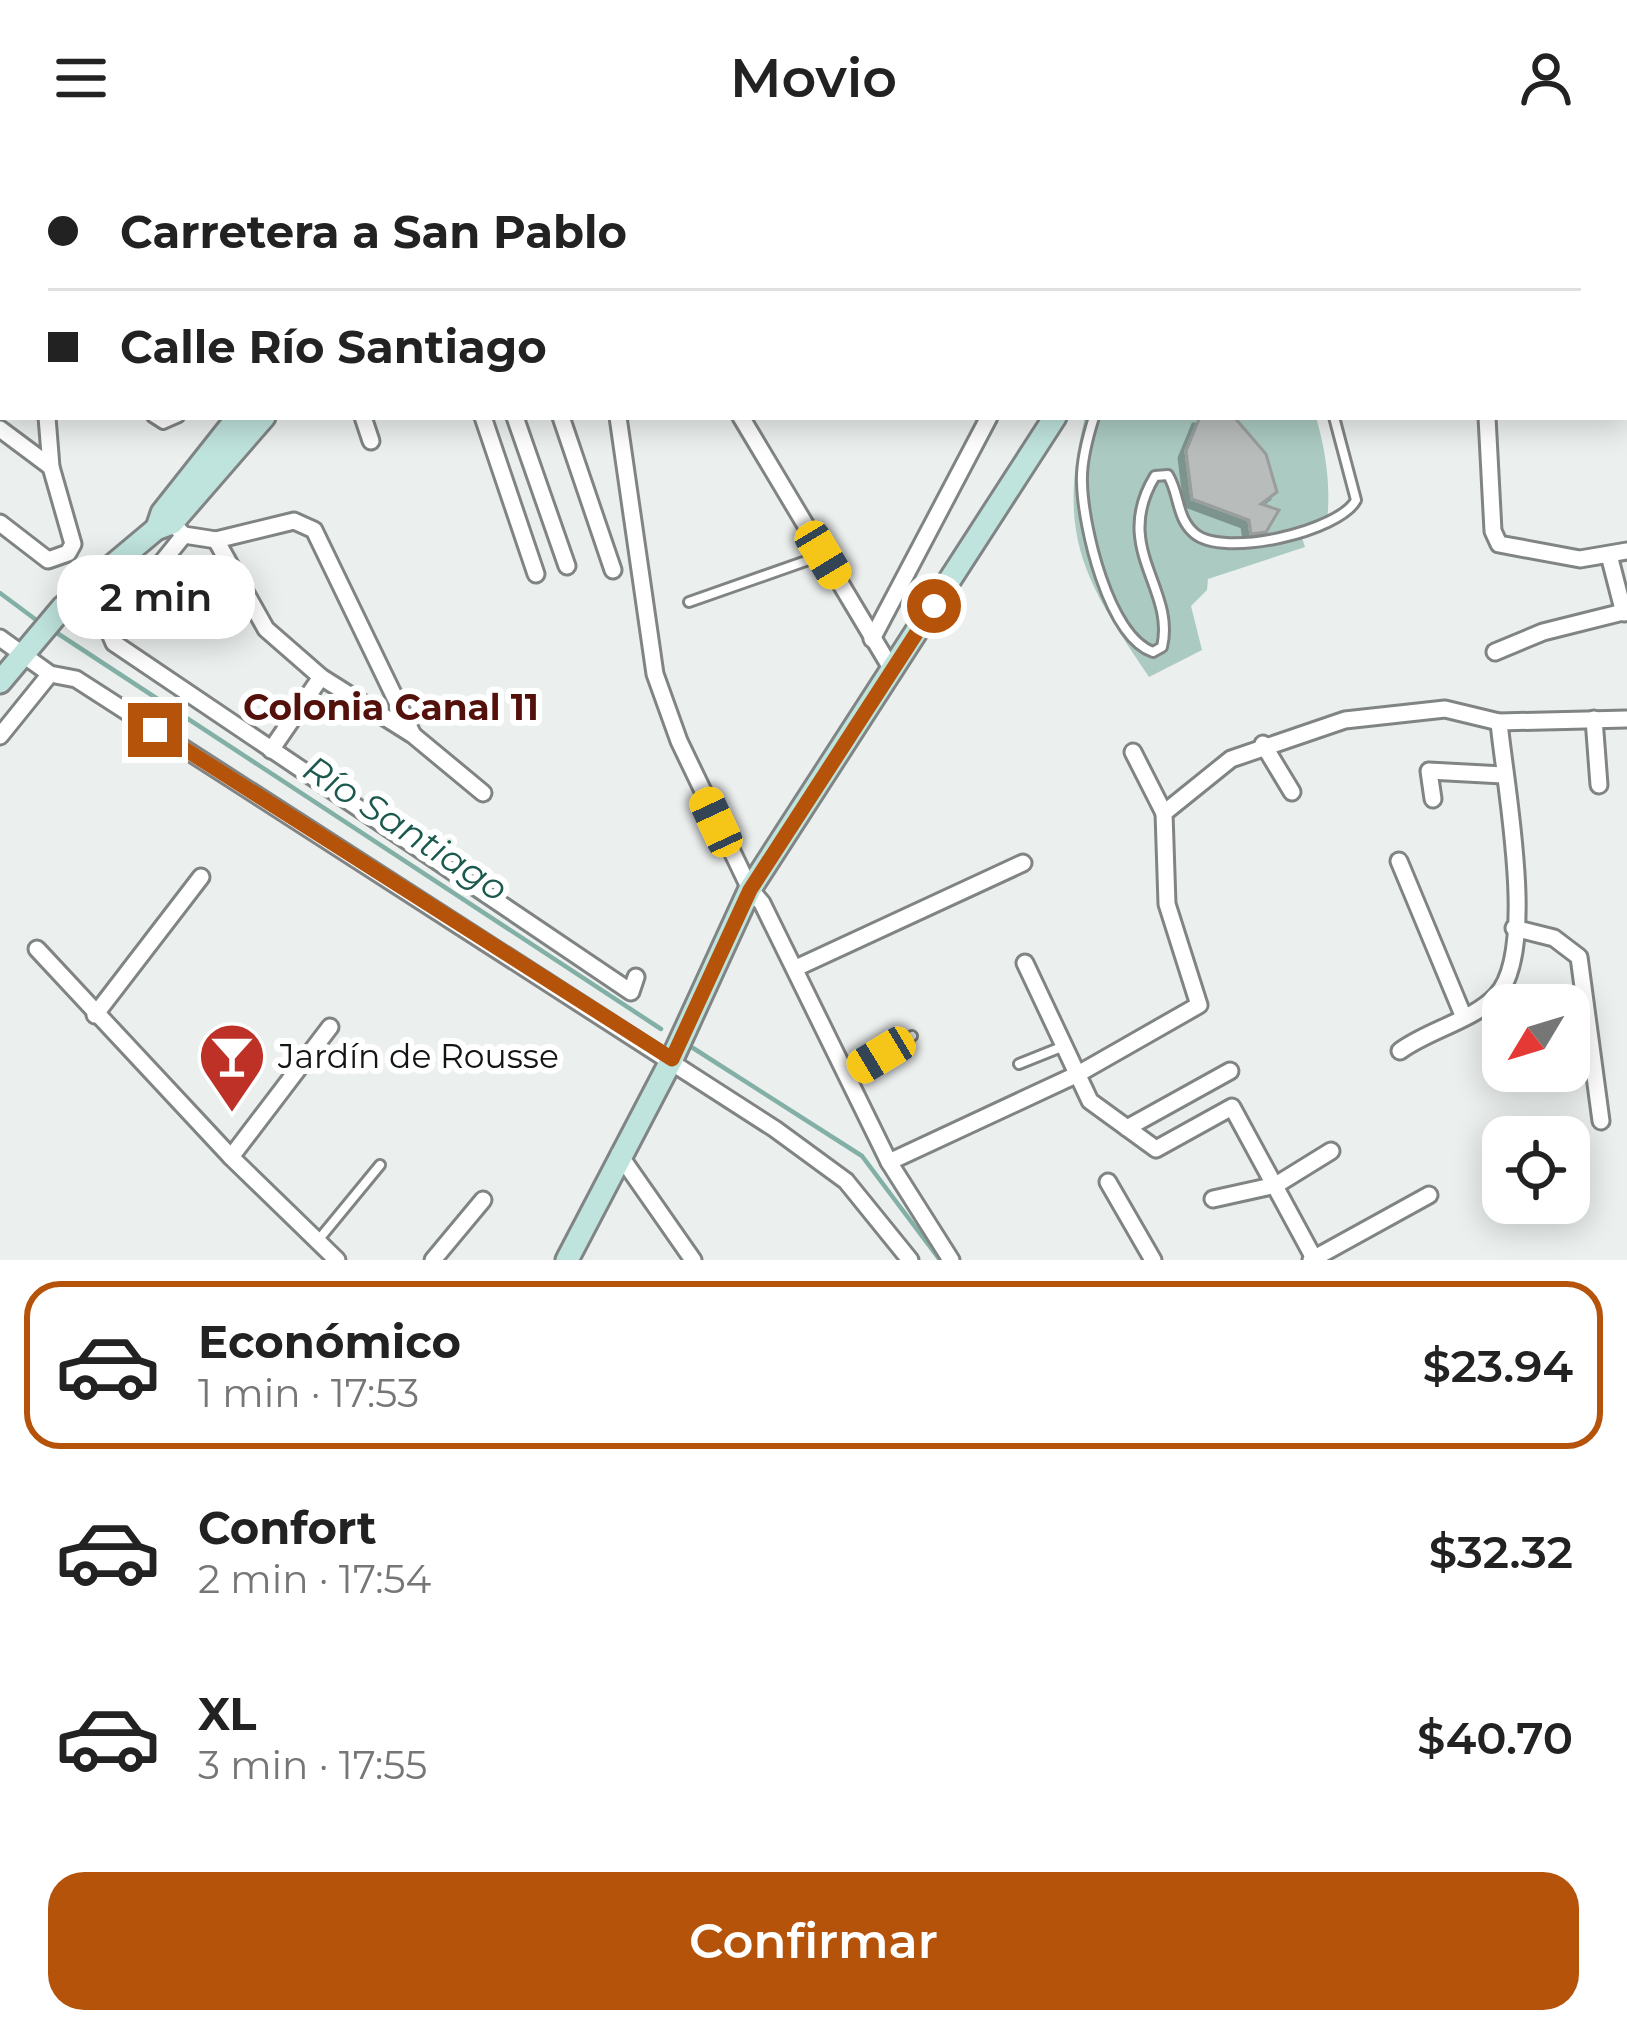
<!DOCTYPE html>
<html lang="es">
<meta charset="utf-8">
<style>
body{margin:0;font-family:Montserrat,sans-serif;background:#f6f6f6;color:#222;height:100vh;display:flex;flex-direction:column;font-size:45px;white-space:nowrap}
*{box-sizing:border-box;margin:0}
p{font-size:39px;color:#767676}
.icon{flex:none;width:66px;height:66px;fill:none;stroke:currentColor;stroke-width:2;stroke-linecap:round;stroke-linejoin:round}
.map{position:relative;height:1104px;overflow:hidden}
.details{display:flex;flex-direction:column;background:#fff;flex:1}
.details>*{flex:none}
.guide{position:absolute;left:0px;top:0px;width:1629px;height:264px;box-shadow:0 6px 30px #0003;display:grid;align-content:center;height:264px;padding:0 48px;background:#fff}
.needle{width:78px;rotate:232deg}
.buttons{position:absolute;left:1482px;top:828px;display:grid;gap:24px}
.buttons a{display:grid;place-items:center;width:108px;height:108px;border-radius:24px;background:#fff;box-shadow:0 6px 30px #0003;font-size:60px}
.end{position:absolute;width:54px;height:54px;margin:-27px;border:15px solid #b45309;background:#fff;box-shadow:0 0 0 6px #fff}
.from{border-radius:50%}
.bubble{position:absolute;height:84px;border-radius:36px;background:#fff;box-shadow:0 6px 30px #0003;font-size:39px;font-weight:600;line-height:84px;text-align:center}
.car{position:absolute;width:36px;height:72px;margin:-36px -18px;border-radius:15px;box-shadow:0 0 9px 3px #0007;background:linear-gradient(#f5c518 24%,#345 0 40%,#f5c518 0 76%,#345 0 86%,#f5c518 0)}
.guide b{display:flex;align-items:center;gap:42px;height:114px;font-size:45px}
.guide b+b{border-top:3px solid #e0e0e0}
.guide i{width:30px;height:30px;background:#222}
ul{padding:21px 0 0;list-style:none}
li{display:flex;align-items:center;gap:36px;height:168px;margin:0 24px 18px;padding:0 24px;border:6px solid transparent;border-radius:36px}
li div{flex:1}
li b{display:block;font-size:45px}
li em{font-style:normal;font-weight:600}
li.selected{border-color:#b45309}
li>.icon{width:108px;height:108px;stroke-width:1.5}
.primary-button{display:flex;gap:24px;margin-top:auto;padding:24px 48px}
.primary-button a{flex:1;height:138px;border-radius:36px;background:#b45309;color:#fff;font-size:48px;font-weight:600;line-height:138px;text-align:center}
header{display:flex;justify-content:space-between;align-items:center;height:156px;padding:0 48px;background:#fff;font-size:54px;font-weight:600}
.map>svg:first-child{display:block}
.green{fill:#aacac2}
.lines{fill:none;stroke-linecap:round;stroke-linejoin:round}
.stream{stroke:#83b0a6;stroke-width:4.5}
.building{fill:#b8bcbb;stroke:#999d9c;stroke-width:3;filter:url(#shadow)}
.lane-casing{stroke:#818484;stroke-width:14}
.street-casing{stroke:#818484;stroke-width:21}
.secondary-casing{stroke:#818484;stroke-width:27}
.lane{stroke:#fff;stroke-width:8}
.street{stroke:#fff;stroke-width:15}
.secondary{stroke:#bfe3dd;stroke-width:21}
.route{stroke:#b45309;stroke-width:15}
.labels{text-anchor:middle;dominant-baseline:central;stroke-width:12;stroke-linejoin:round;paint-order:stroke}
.poi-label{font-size:33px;fill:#131414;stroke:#fff;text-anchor:start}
.neighbourhood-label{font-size:36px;font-weight:bold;fill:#54100b;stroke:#fff}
.water-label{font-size:36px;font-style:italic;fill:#1b594e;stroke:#fff}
</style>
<header><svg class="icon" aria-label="menu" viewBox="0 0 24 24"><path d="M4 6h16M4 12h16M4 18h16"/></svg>Movio<svg class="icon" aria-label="person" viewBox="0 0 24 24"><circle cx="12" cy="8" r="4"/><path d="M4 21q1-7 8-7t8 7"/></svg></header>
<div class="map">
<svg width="1627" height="1104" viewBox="0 0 1627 1104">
<defs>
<filter id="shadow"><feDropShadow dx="-7" dy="7" stdDeviation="0" flood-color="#0004"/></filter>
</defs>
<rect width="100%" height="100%" fill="#ebefee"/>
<path class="green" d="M1085 261H1316C1326 296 1331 330 1327 366L1300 376 1305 391 1208 423 1207 434 1191 450 1202 494 1149 521C1084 424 1056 380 1085 261Z"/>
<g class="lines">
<g class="stream">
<polyline points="0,437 39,466"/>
<polyline points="54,475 661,873"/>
<polyline points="693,892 862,1000 940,1104"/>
</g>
</g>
<polygon class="building" points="1200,261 1234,261 1266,298 1277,336 1261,348 1279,354 1266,376 1251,378 1249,364 1192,343 1186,295"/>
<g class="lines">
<g class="lane-casing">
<g id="lane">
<polyline points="39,0 39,3"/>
<polyline points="348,0 349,3"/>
<polyline points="152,261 163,268 179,261"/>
<path d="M1094 261C1088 280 1081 306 1082 327 1083 370 1108 480 1153 496L1162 491C1176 432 1111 392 1155 320L1168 319C1180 339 1176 361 1194 377 1223 403 1340 375 1356 344L1334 261"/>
<polyline points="689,446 823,399"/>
<polyline points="1019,908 1064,890"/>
<polyline points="850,918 912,880"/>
<polyline points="320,1082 380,1009"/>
</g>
</g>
<g class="street-casing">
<g id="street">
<polyline points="586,0 588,3"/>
<polyline points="950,0 975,3"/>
<polyline points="1101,0 1104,3"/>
<polyline points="1408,0 1409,3"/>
<polyline points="1556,0 1556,3"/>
<polyline points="0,16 3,31"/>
<polyline points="0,146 3,146"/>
<polyline points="1626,198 1627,198"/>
<polyline points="363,261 371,285"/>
<polyline points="483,261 536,418"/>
<polyline points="515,261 567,410"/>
<polyline points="561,261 613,414"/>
<polyline points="618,261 655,518 679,585 750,733 762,747 889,1006 951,1104"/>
<polyline points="741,261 891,512"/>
<polyline points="1487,261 1493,375 1499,388 1580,403 1627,395"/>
<polyline points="0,273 51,311"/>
<polyline points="0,367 48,404 68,397 73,388 51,311 47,261"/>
<polyline points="177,372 184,379 216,384 266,473 321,521 413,579 483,637"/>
<polyline points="184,379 108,473 114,487 631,836 636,821"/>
<polyline points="216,384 294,365 314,374 412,577"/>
<polyline points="1609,399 1624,457"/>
<polyline points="0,482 50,518 76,523 775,973 846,1025 910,1104"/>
<polyline points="872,483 989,261"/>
<polyline points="1495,496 1543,476 1627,455"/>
<polyline points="1594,563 1599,629"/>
<polyline points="0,580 50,518"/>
<polyline points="1263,588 1292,636"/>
<polyline points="271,594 321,521"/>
<polyline points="1133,596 1164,657"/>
<polyline points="1433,643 1429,615 1503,619"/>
<polyline points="1399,705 1463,859"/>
<polyline points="1514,772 1554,782 1579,801 1601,965"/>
<polyline points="37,793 231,1001 337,1104"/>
<polyline points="1025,807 1090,945 1156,993 1232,951 1315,1104"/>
<polyline points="796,812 1023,707"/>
<polyline points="95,859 201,721"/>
<path d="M1400 895C1428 874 1472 865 1496 840 1539 796 1504 624 1499 566"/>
<polyline points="1127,972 1230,915"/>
<polyline points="619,998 693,1104"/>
<polyline points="231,1001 330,871"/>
<polyline points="889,1006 1078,918 1199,849 1167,748 1164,657 1231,603 1345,564 1445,553 1499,566 1627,563"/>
<polyline points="1108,1026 1153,1104"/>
<polyline points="1213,1043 1276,1029 1331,995"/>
<polyline points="433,1104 483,1044"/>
<polyline points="1311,1104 1429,1039"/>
</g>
</g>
<g class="secondary-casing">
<g id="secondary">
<polyline points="448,3 450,0"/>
<polyline points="484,3 487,0"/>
<polyline points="1626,134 1627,134"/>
<polyline points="157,372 162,357 238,261"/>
<polyline points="0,526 63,451 156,373 172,367 264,261"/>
<polyline points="567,1104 672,903 750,733 1055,261"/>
</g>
</g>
<use href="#lane" class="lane"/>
<use href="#street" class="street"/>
<use href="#secondary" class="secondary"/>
</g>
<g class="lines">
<polyline class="route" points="155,574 672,903 750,734 934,450"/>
</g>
<defs>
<g id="bar-pin" transform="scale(3.45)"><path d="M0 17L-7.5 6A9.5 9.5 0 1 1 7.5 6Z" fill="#be3126" stroke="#fff"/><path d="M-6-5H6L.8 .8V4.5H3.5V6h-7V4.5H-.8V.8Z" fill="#fff"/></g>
</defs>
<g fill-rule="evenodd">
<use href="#bar-pin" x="232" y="900"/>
</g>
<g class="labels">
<g class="poi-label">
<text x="278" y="900">Jardín de Rousse</text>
</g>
<g class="neighbourhood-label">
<text x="391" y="551">Colonia Canal 11</text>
</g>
<g class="water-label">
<text transform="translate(406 672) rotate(33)">Río Santiago</text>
</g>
</g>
</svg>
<div class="buttons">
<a><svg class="needle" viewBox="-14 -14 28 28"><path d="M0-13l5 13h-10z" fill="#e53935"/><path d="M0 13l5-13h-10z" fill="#767676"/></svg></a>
<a><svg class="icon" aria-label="locate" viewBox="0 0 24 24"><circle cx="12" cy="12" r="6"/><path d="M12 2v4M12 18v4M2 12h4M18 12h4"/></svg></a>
</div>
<i class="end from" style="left:934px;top:450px"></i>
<i class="end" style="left:155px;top:574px"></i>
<div class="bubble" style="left:57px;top:399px;width:198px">2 min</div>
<i class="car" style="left:823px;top:399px;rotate:149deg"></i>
<i class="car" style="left:716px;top:666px;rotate:335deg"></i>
<i class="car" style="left:881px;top:899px;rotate:239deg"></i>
<div class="guide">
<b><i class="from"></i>Carretera a San Pablo</b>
<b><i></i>Calle Río Santiago</b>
</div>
</div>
<section class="details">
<ul>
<li class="selected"><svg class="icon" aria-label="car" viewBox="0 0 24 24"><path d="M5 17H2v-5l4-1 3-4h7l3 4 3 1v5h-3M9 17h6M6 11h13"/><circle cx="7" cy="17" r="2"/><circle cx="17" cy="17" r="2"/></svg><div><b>Económico</b><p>1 min · 17:53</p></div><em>$23.94</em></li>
<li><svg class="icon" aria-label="car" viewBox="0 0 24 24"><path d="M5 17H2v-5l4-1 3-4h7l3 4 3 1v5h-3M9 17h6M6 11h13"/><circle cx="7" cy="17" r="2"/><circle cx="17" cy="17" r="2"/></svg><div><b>Confort</b><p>2 min · 17:54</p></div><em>$32.32</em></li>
<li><svg class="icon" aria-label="car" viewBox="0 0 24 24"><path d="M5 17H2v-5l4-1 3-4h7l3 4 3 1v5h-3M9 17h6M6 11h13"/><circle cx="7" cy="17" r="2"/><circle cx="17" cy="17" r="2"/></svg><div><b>XL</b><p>3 min · 17:55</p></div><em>$40.70</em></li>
</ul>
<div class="primary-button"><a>Confirmar</a></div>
</section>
